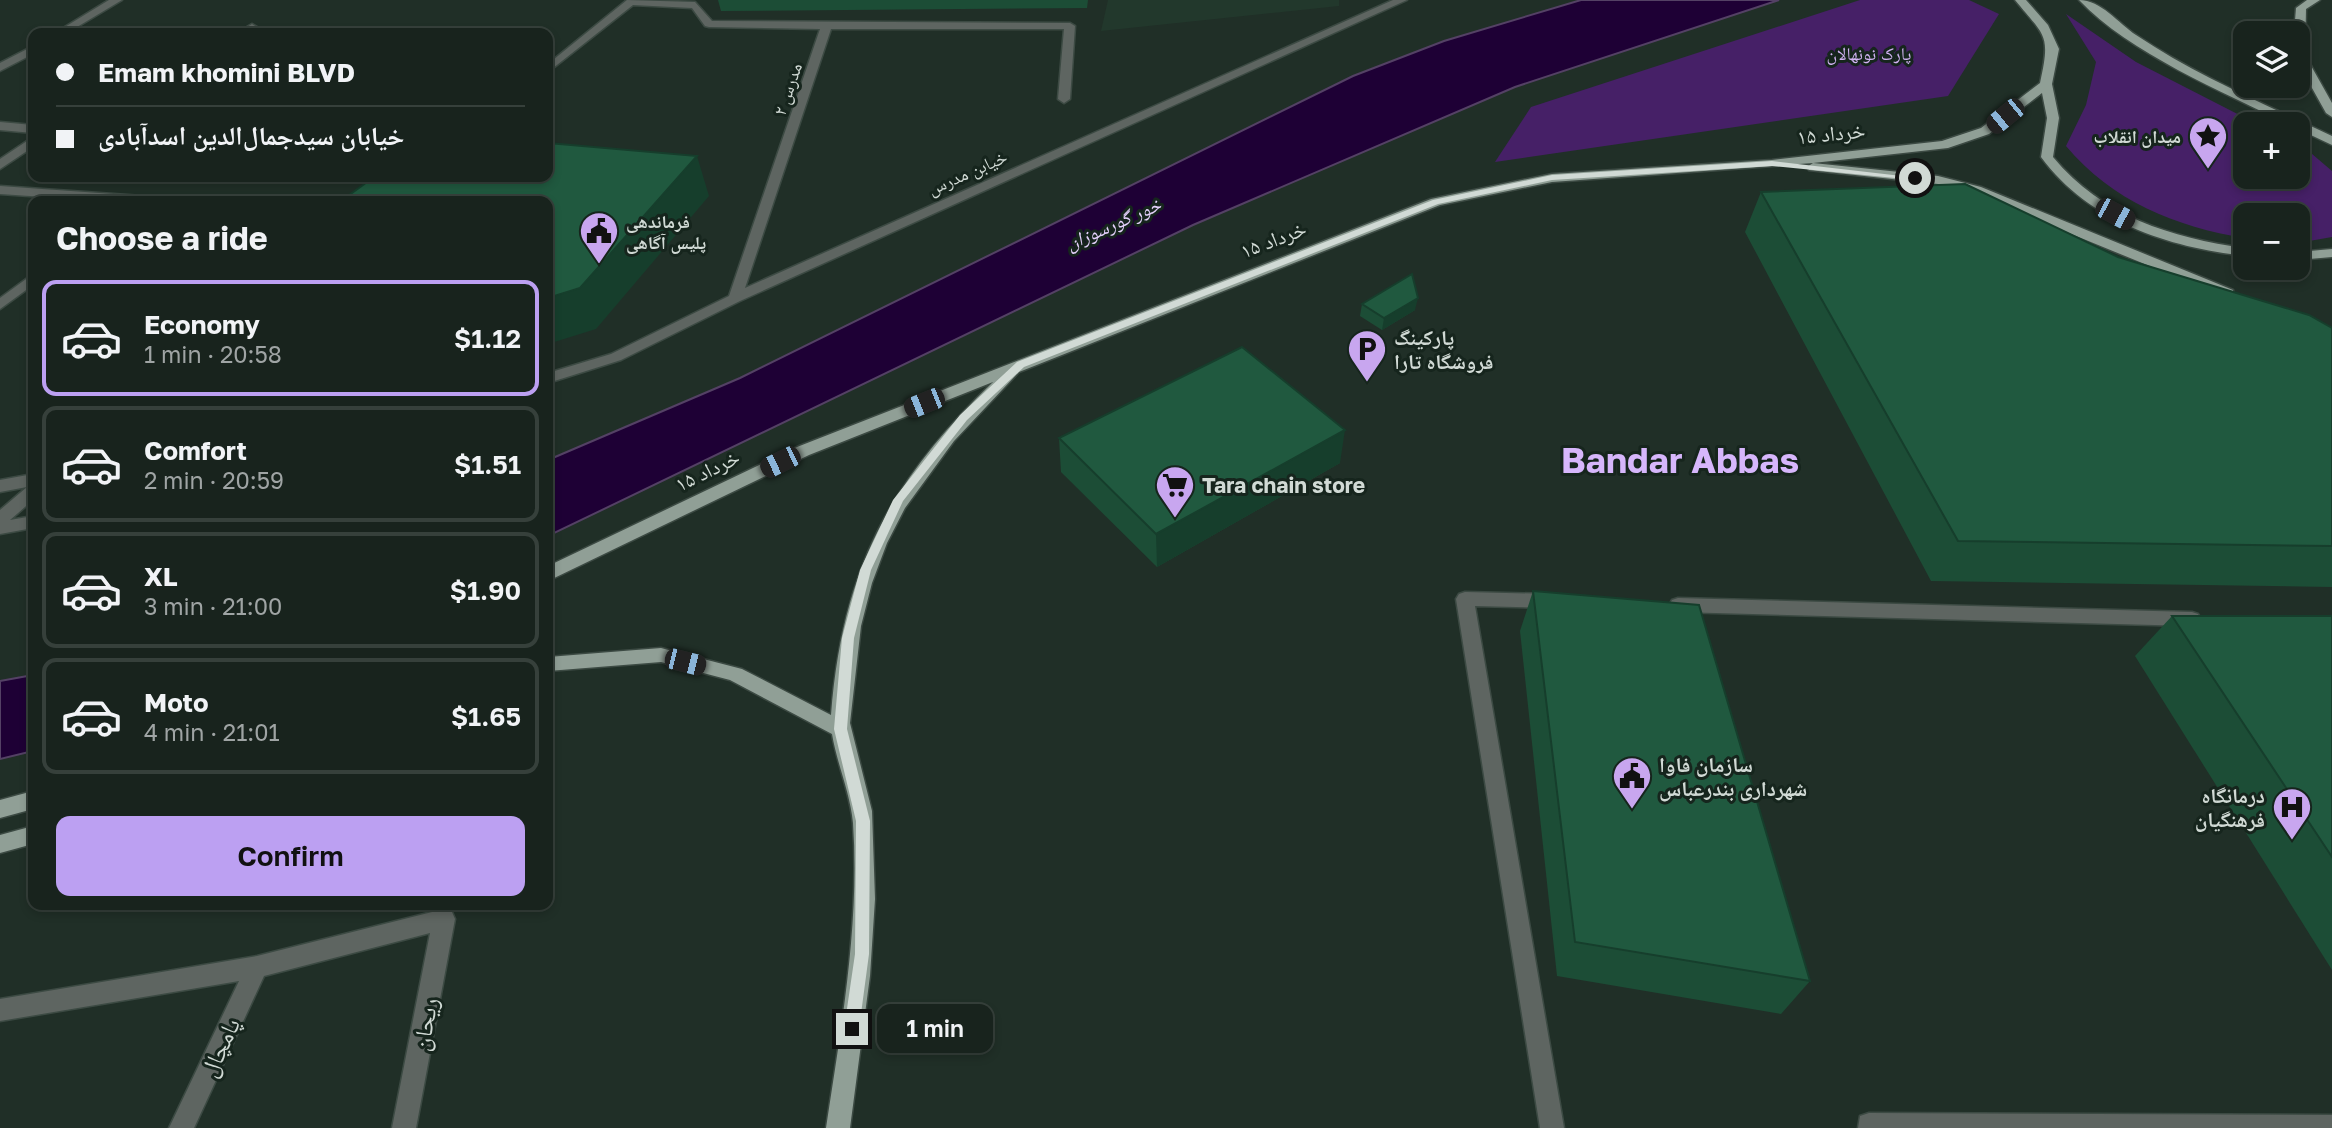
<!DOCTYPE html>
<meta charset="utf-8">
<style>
body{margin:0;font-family:"Golos Text","Noto Naskh Arabic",sans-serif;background:#212b26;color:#f1f3f6;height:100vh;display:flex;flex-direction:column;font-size:26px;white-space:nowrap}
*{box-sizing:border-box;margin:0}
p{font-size:23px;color:#9fa4a4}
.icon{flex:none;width:38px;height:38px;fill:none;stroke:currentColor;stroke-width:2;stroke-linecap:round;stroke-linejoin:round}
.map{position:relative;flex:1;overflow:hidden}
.drawer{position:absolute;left:28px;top:196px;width:525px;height:714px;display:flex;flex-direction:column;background:#18231d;border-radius:14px;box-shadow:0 4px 10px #0003,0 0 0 2px #36403b}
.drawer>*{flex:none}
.banner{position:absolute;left:28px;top:28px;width:525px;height:154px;border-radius:14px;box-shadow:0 4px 10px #0003,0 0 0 2px #36403b;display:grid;align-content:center;height:154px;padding:0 28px;background:#18231d}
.controls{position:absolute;left:2233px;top:21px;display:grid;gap:14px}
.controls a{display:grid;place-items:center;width:77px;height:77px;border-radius:14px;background:#18231d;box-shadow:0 4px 10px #0003,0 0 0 2px #36403b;font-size:35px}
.end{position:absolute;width:32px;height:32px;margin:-16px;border:9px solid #d1dad5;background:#111;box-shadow:0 0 0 4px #111}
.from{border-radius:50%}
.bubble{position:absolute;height:49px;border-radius:14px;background:#18231d;box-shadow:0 4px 10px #0003,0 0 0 2px #36403b;font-size:23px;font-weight:600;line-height:49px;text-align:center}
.car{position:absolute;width:21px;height:42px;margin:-21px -10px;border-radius:9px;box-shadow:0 0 5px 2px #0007;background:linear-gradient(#222 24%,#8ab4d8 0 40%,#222 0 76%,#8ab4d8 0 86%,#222 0)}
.banner b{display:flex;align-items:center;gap:24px;height:66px;font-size:26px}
.banner b+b{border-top:2px solid #36403b}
.banner i{width:18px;height:18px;background:#f1f3f6}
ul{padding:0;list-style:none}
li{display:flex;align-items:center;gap:21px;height:116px;margin:0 14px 10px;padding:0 14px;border:4px solid #36403b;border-radius:14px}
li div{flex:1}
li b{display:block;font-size:26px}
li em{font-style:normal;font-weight:600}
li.active{border-color:#bca0f2}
li>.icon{width:63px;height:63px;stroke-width:1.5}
h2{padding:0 28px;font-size:32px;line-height:84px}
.cta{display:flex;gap:14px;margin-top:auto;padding:14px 28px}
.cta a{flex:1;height:80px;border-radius:14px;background:#bca0f2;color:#111;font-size:28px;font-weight:600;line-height:80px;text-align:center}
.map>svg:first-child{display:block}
.built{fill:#22382c}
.green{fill:#462067}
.water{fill:#1e0035;stroke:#544165;stroke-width:2}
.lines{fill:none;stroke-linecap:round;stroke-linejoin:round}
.minor-casing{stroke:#3c4a43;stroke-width:3}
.major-casing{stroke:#3c4a43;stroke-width:3}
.minor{fill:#5e6561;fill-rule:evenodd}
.major{fill:#909f96;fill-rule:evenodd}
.wall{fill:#1c4d36}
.shaded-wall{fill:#163e2c}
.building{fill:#20593f;stroke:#163e2c;stroke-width:2}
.route{fill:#d1dad5}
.labels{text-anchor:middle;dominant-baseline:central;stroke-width:6;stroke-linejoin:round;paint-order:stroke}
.far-park-label{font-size:18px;fill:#d1b3f3;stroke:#16251d}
.far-street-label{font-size:18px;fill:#d1dad5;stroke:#16251d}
.far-poi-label{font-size:18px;font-weight:bold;fill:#d1dad5;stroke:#16251d;text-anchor:end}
.far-water-label{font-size:19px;font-style:italic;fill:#e4d0fb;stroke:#16251d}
.street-label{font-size:21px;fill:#d1dad5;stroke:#16251d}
.poi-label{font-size:21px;font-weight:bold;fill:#d1dad5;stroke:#16251d;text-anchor:start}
.near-street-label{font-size:24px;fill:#d1dad5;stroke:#16251d}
.town-label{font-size:35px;font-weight:bold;fill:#d6b6fb;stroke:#16251d}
</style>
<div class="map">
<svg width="2332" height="1128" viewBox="0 0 2332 1128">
<rect width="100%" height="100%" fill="#202f27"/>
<polygon class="built" points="1108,0 1339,0 1339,6 1101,31"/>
<g class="green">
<polygon points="1860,0 1969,0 1999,14 1948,96 1495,162 1531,107"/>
<path d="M2066 14 2136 62 2257 124H2245V177H2298V142L2332 171V237L2298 243V215H2245V238C2176 227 2112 201 2066 146L2086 105 2096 62Z"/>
</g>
<g class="water">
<polygon points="1581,0 1779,0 1515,87 1193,225 548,536 548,460 740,378 1353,76 1444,41"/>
<polygon points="33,675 33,751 0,759 0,681"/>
</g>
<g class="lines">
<g class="minor-casing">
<g id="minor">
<polygon points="109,0 122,0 67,33 55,33"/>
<polygon points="627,0 695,2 712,21 1070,23 1075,26 1070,99 1064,103 1058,99 1064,29 831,29 745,288 1393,0 1407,0 740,301 621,360 548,383 548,373 611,354 729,296 820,29 709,27 705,26 692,8 633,5 548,72 548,64"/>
<polygon points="252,24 257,27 249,33 237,33"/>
<polygon points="33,46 33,54 0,71 0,63"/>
<polygon points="0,122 33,125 33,133 0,130"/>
<polygon points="33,137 33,147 0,169 0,159"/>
<polygon points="0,186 156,197 163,201 104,201 0,194"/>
<polygon points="33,274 33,285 0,309 0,298"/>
<polygon points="33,474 33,500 10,520 33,516 33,528 0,534 0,510 27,487 0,492 0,480"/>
<polygon points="1465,592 1552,594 1558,596 1561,601 1558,606 1552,608 1475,606 1564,1128 1540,1128 1456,599 1459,594"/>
<polygon points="1678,598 2192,612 2198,614 2201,619 2198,624 2192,626 1678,612 1672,610 1669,605 1672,600"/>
<polygon points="444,909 452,912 455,919 416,1128 392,1128 430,933 264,976 194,1128 169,1128 239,981 0,1021 0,999 257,956"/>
<polygon points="1869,1113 2332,1115 2332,1128 1858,1128 1860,1116"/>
</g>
</g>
<g class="major-casing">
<g id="major">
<path d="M2015 0H2026L2048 25 2059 49 2052 84 2059 118 2053 157C2102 216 2171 238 2245 248V256C2168 247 2089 222 2041 157L2047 118 2042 93 1989 134 1948 148 1813 163 1938 176 1981 187 2233 290V296H2223L1971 193 1938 184 1809 170 1807 167 1813 163 1552 182 1440 205 1019 372 954 441 905 508 887 543 872 583 861 626 850 723 872 811 875 899 870 976 850 1128H826C841 1028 860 925 853 823 850 792 837 764 832 734L730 680 661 662 548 671V657L661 648 742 669 831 715C842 571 890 481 993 382L809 455 548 581V566L797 447 1431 199 1552 174 1772 160 1942 141 1981 128 2040 83C2051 33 2045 37 2015 0Z"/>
<path d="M2079 0C2101 0 2118 23 2136 35 2197 76 2267 105 2332 136V145L2298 129V124H2288C2223 92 2129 53 2079 0Z"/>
<polygon points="2307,0 2320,0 2306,9 2305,55 2332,103 2332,117 2326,113 2298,63 2298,33 2294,33 2296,8"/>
<polygon points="2332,249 2332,257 2298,260 2298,252"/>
<polygon points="33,791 33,809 0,818 0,800"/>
<polygon points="33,826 33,844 0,853 0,835"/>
</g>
</g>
<use href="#minor" class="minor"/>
<use href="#major" class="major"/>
</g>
<g class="wall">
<polygon points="718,0 1088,0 1087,8 721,11"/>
<polygon points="1761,192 2118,257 2332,328 2332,587 1931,581 1745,232"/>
<polygon points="1362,304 1415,310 1382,330 1360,316"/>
<polygon points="1059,438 1340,463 1157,567 1061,472"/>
<polygon points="1533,591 1810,981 1781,1014 1557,976 1520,631"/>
<polygon points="2172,616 2332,616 2332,970 2135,656"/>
</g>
<g class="shaded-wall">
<polygon points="697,156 709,196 596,329 548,344 548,298"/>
<polygon points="1418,298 1415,310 1382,330 1384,318"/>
<polygon points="1345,430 1340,463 1157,567 1156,534"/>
</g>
<g class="building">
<polygon points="548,143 697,156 580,288 548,298 548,201 341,201 374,177 548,177"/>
<polygon points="1965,184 2118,257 2309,315 2332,328 2332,546 1958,541 1761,192"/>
<polygon points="1412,274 1418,298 1384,318 1362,304"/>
<polygon points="1242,347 1345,430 1156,534 1059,438"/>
<polygon points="1533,591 1699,605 1810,981 1575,942"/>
<polygon points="2172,616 2332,616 2332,857"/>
</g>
<polygon class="route" points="1772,161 1919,178 1915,180 1772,166 1552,180 1438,204 1024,367 967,420 903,501 871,570 854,638 847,729 870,821 869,954 859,1029 857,1034 847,1034 844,1029 855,954 856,821 834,729 842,638 860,570 893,500 960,415 1017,362 1433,200 1552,175"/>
<defs>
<g id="sight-pin" transform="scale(2.0125)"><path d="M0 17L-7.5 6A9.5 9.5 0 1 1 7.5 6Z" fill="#c8a6ef" stroke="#16251d"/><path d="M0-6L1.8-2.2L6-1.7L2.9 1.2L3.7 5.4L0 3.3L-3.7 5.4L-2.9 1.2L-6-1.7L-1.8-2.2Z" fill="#111"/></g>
<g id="civic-pin" transform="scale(2.0125)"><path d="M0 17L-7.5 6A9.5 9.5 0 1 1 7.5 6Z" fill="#c8a6ef" stroke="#16251d"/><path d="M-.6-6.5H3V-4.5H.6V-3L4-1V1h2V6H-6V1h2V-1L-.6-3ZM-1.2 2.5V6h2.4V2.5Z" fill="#111"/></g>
<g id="parking-pin" transform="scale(2.0125)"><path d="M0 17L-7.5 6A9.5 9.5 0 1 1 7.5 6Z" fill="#c8a6ef" stroke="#16251d"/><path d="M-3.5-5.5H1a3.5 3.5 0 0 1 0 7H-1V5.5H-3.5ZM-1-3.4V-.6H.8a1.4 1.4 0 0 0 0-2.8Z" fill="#111"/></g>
<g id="supermarket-pin" transform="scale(2.0125)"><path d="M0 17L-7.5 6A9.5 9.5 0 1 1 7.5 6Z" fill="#c8a6ef" stroke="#16251d"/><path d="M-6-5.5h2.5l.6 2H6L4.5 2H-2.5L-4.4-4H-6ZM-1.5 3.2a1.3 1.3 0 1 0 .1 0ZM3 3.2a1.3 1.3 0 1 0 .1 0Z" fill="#111"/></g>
<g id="hospital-pin" transform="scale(2.0125)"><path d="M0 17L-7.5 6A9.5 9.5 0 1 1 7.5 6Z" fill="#c8a6ef" stroke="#16251d"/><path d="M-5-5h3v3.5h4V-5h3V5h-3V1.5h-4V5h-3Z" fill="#111"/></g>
</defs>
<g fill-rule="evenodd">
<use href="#sight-pin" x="2208" y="136"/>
<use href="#civic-pin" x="599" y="231"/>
<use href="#parking-pin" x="1367" y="349"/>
<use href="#supermarket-pin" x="1175" y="485"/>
<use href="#civic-pin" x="1632" y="776"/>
<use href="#hospital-pin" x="2292" y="807"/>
</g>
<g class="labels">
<g class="far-park-label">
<text x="1869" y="53">پارک نونهالان</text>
</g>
<g class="far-street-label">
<text transform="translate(787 89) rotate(-71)">مدرس ۲</text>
<text transform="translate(967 172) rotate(-24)">خیابن مدرس</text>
</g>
<g class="far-poi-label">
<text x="2181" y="136">میدان انقلاب</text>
<text x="626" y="221" text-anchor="start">فرماندهی<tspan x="626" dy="21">پلیس آگاهی</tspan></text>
</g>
<g class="far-water-label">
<text transform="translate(1113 223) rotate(-24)">خور گورسوزان</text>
</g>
<g class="street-label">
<text transform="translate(1831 133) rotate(-6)">۱۵ خرداد</text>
<text transform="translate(1273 239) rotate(-21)">۱۵ خرداد</text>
<text transform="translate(707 470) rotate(-26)">۱۵ خرداد</text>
</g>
<g class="poi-label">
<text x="1394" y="337">پارکینگ<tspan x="1394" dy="24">فروشگاه تارا</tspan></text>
<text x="1202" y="485">Tara chain store</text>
<text x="1659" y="764">سازمان فاوا<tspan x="1659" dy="24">شهرداری بندرعباس</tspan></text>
<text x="2265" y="795" text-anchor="end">درمانگاه<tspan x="2265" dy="24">فرهنگیان</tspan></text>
</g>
<g class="near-street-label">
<text transform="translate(424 1024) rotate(-79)">ریحان</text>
<text transform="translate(219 1047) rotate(-65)">پامچال</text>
</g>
<g class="town-label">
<text x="1680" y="460">Bandar Abbas</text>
</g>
</g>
</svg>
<div class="controls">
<a><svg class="icon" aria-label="layers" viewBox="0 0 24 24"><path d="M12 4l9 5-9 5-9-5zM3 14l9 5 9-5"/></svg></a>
<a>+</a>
<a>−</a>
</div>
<i class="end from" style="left:1915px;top:178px"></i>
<i class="end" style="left:852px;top:1029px"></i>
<div class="bubble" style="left:877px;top:1004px;width:116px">1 min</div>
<i class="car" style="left:2005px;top:116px;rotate:231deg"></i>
<i class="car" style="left:2115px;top:214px;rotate:118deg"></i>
<i class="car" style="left:924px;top:403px;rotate:248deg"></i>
<i class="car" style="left:780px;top:462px;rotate:244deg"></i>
<i class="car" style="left:685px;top:662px;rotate:104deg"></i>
<div class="banner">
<b><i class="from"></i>Emam khomini BLVD</b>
<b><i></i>خیابان سیدجمال‌الدین اسدآبادی</b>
</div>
<section class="drawer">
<h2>Choose a ride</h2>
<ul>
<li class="active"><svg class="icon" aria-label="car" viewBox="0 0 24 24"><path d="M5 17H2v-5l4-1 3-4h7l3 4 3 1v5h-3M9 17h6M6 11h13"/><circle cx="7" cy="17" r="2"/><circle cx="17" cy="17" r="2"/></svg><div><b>Economy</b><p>1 min · 20:58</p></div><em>$1.12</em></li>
<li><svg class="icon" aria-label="car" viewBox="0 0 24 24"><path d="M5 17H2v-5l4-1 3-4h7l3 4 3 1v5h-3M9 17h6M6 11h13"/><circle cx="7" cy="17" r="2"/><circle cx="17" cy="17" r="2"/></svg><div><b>Comfort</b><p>2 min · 20:59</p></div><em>$1.51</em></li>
<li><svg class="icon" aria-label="car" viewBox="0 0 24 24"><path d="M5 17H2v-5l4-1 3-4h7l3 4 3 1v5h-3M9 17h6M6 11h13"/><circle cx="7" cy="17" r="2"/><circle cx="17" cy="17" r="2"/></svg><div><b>XL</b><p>3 min · 21:00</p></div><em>$1.90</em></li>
<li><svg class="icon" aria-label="car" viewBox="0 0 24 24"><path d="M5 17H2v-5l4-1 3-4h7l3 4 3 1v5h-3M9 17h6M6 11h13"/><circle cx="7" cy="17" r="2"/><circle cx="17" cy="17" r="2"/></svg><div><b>Moto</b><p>4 min · 21:01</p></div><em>$1.65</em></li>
</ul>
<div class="cta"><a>Confirm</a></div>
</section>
</div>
